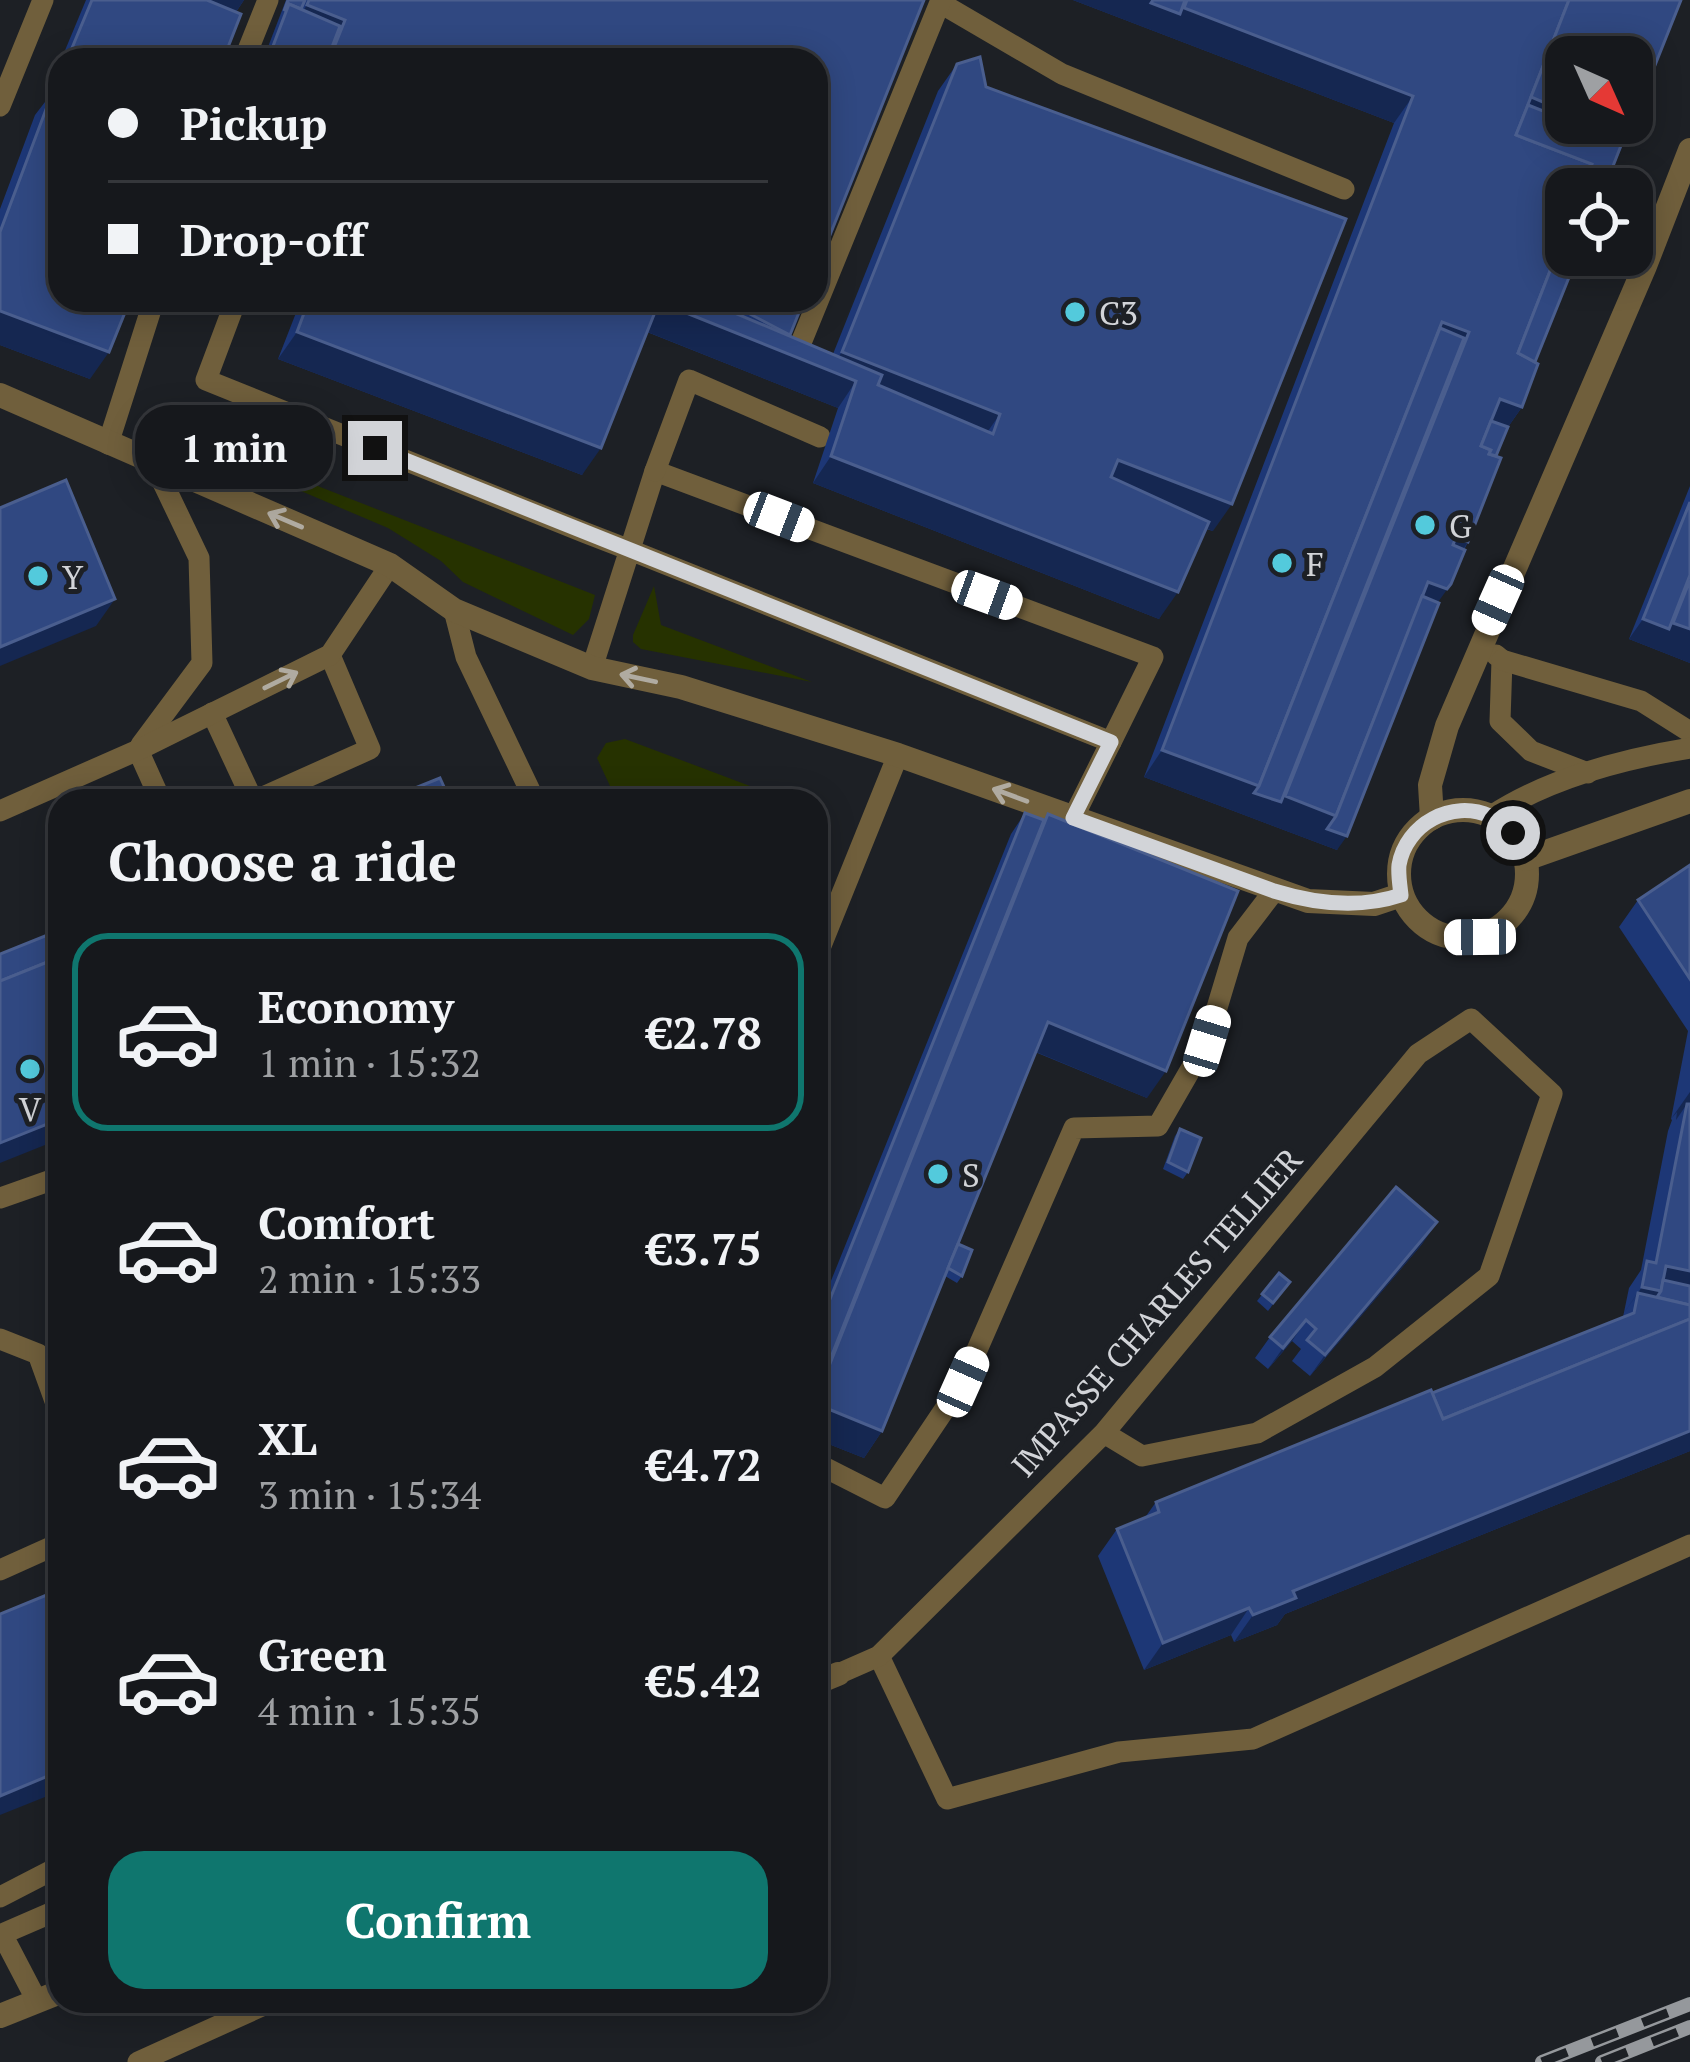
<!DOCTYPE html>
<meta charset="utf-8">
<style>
body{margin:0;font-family:"PT Serif",serif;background:#232529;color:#f1f3f6;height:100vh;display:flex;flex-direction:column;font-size:45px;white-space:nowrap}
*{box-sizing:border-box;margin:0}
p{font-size:39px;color:#9ea0a3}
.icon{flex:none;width:66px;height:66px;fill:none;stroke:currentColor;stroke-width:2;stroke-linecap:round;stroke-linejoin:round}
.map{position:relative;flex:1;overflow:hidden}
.drawer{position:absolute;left:48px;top:789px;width:780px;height:1224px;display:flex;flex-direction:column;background:#16181c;border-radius:36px;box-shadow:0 6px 30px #0003,0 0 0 3px #35373b}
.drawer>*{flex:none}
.guide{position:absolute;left:48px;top:48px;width:780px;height:264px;border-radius:36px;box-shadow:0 6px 30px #0003,0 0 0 3px #35373b;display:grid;align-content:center;height:264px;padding:0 60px;background:#16181c}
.needle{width:78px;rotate:135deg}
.controls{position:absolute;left:1545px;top:36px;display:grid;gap:24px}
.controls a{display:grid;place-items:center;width:108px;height:108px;border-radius:24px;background:#16181c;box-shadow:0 6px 30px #0003,0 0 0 3px #35373b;font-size:60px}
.end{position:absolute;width:54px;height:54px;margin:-27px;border:15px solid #d2d4d8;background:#111;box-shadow:0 0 0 6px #111}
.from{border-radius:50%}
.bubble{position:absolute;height:84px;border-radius:36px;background:#16181c;box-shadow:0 6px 30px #0003,0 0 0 3px #35373b;font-size:39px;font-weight:700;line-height:84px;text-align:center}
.car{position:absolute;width:36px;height:72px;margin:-36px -18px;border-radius:15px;box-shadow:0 0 9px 3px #0007;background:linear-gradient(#fff 24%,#345 0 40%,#fff 0 76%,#345 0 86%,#fff 0)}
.guide b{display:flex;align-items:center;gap:42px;height:114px;font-size:45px}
.guide b+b{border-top:3px solid #35373b}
.guide i{width:30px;height:30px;background:#f1f3f6}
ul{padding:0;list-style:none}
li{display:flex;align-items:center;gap:36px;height:198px;margin:0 24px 18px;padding:0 36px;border:6px solid transparent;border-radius:36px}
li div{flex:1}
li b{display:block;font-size:45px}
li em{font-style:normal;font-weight:700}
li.active{border-color:#0f766e}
li>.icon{width:108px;height:108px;stroke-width:1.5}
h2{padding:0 60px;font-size:54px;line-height:144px}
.primary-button{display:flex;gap:24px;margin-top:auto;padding:24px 60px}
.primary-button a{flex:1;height:138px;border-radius:36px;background:#0f766e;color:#fff;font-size:48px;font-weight:700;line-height:138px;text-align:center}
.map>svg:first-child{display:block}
.green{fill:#263200}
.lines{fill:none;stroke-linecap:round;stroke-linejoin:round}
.service{stroke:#705f3c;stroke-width:21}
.minor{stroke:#705f3c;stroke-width:24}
.rail-casing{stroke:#95989c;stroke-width:14}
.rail{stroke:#1d2025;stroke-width:9;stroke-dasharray:27;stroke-linecap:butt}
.wall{fill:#1d3776}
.shaded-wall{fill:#152751}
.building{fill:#304881;stroke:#4a5e8e;stroke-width:3}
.oneway{stroke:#b0aba1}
.route{stroke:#d2d4d8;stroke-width:15}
.poi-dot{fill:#53cadc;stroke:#1d2025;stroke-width:4.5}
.labels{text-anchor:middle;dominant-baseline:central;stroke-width:10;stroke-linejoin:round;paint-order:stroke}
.poi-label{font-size:33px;fill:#d2d4d8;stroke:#1d2025;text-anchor:start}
.street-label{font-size:33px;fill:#d2d4d8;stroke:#1d2025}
</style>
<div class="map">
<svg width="1690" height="2062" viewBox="0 0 1690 2062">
<rect width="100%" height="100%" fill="#1d2025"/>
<g class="green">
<polygon points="195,402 218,408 206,442 595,595 589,619 573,635 463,582 441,561 388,528 202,449 190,439 187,412"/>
<polygon points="654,586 661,625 812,682 641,649 633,642 633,635"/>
<polygon points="625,739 769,793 779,801 617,801 597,758 606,743"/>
</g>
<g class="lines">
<g class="service">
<polyline points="942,4 1062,74 1344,189"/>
<polyline points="244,60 268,0"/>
<polyline points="0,106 43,0"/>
<polyline points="236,300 206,380 586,533 630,550 1111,742 1153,657 655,471 592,668"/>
<polyline points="796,355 941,0"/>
<polyline points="108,444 154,300"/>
<polyline points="655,471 689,380 820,437"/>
<polyline points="454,610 466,657 535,801"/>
<polyline points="1496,655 1502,660 1500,721 1531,751 1588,773"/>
<polyline points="1502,660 1641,701 1690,732"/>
<polyline points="212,713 253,801"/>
<polyline points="141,745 202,663 199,558 154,464"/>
<polyline points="138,750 161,801"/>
<polyline points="254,801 370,749 330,655"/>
<polyline points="0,811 138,750 330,655 390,565"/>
<path d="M1491 816C1549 778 1622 759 1690 748"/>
<polyline points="1073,818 1111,742"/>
<polyline points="816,958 898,755"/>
<polyline points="0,1198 60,1177"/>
<polyline points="0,1339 38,1354 60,1415"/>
<polyline points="816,1463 885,1498 963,1382 1074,1128 1158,1126 1207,1041 1238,938 1274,891"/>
<polyline points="0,1570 60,1543"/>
<polyline points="879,1656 947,1799 1119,1752 1253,1739 1690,1545"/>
<polyline points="838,1674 879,1656 1104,1433 1418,1054 1471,1019 1552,1094 1489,1276 1375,1367 1257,1433 1142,1456 1104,1433"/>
<polyline points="0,1897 60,1866"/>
<polyline points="37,2001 2,1934 60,1909"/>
<polyline points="138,2062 273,2001"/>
</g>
<g class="minor">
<polyline points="0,395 390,565 454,610 592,668 681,687 898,755 1308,901 1374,904 1401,895"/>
<circle cx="1463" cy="874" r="64"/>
<polyline points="1432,818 1430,785 1447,726 1645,266 1690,150"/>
<polyline points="1526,859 1690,801"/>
<polyline points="816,1683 838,1674"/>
<polyline points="0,2016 60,1992"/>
</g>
<g class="rail-casing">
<g id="rail">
<polyline points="1542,2062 1690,2004"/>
<polyline points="1602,2062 1690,2027"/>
</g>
</g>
<use href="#rail" class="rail"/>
</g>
<g class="wall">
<polygon points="86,0 244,0 236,12 223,60 61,60"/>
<polygon points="286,0 924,0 816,60 263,60"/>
<polygon points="1073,0 1681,0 1535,362 1522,407 1508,427 1496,456 1468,542 1438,602 1337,850 1144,777 1394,123"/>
<polygon points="60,63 60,300 90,379 0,345 0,209 35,115 45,102"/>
<polygon points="957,64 986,87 1213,531 1206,529 1159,619 813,483 838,408 647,332 582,475 278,359 301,300 804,300 789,336 833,354 938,91"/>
<polygon points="1690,486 1690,663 1629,639"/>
<polygon points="1025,813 1044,820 1048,814 1147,1098 1035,1052 958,1244 962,1276 957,1283 945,1276 882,1431 864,1458 816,1439 816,1318 1011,834"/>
<polygon points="1690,865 1690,1451 1285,1614 1277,1625 1234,1642 1231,1635 1144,1670 1098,1556 1117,1529 1144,1519 1156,1502 1623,1317 1629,1288 1641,1270 1668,1131 1672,1120 1671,1119 1688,1031 1619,927 1638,900"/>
<polygon points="1180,1129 1188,1172 1183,1179 1163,1169 1175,1136"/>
<polygon points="1423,1243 1310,1376 1292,1361 1301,1349 1292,1341 1268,1369 1255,1358 1270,1337"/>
<polygon points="1279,1273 1290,1282 1268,1311 1257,1301"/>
</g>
<g class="shaded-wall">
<polygon points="194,0 244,0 234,15"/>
<polygon points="1073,0 1153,0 1180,14 1184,8 1413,96 1394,123"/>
<polygon points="307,5 345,20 330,41 293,26"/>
<polygon points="1529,97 1566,112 1566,123 1594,123 1627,136 1612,157 1518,119"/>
<polygon points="659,302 829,370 842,352 1000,414 981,441 856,381 838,408 640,329"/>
<polygon points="0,311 109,352 90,379 0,345"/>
<polygon points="1442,322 1469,332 1450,359 1429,351"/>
<polygon points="297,332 601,448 582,475 278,359"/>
<polygon points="1500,399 1522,407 1503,434 1483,427"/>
<polygon points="831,456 1178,592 1159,619 813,483"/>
<polygon points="1118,460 1232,504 1213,531 1099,487"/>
<polygon points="1456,537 1468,542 1450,569 1439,565"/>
<polygon points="1428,582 1451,584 1428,616 1413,610"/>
<polygon points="115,599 96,626 0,666 0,647"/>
<polygon points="1643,619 1669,629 1673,623 1690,629 1690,663 1629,639"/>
<polygon points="1162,750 1259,786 1281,802 1285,796 1336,816 1347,836 1337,850 1144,777"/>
<polygon points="1048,1022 1166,1071 1147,1098 1029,1049"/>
<polygon points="1690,1092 1690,1123 1687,1104 1676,1120 1677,1112 1671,1119"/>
<polygon points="60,1119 60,1139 0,1163 0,1143"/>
<polygon points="1437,1222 1423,1243 1310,1376 1325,1355"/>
<polygon points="1666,1266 1690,1271 1690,1302 1634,1313 1638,1293 1623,1314 1642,1287"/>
<polygon points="1306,1320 1292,1341 1268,1369 1283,1348"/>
<polygon points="816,1404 882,1431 864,1458 816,1439"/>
<polygon points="1690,1431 1690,1451 1285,1614 1277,1625 1234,1642 1253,1615 1293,1591"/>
<polygon points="1249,1608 1231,1635 1144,1670 1163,1643"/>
<polygon points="60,1771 60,1791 0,1815 0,1796"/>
</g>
<g class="building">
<polygon points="92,0 207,0 241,14 223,60 67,60"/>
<polygon points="288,0 305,0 301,9 289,4 284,11"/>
<polygon points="309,0 924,0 816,270 816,60 329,60 345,20 307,5"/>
<polygon points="1153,0 1185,0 1180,14 1151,3"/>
<polygon points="1187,0 1569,0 1516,135 1592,164 1582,189 1566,189 1566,230 1518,353 1538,364 1522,407 1500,399 1481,446 1491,450 1489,454 1501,458 1468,542 1456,537 1453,545 1465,550 1451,584 1447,589 1428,582 1336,816 1285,796 1469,332 1442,322 1259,786 1162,750 1413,96 1184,8"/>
<polygon points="1569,0 1681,0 1632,123 1632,57 1566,57 1566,112 1531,97"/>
<polygon points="289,4 340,26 327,60 284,60 270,54"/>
<polygon points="980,57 986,87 1346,219 1232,504 1118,460 1111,477 1209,522 1178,592 831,456 856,381 659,302 601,448 297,332 309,300 704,300 882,375 878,385 993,434 1000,414 842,352 957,64"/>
<polygon points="54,88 60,91 60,300 130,300 109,352 0,311 0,232"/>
<polygon points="1528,105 1566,120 1566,123 1573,123 1622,143 1604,189 1582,189 1592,164 1516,135"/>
<polygon points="1594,123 1632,123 1627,136"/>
<polygon points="1566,230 1566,255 1578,255 1535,362 1518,353"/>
<polygon points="723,300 804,300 790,335"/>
<polygon points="1440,328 1464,338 1281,802 1254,793 1259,786"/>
<polygon points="1491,421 1508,427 1496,456 1489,454 1491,450 1481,446"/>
<polygon points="66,480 115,599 0,647 0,508"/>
<polygon points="1690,502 1690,575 1669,629 1643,619"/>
<polygon points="1690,580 1690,629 1673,623"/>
<polygon points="1422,596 1439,603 1347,836 1327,829 1336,816"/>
<polygon points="440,778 450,800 383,801"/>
<polygon points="1025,813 1044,820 816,1395 816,1334"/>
<polygon points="1048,814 1238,891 1166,1071 1048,1022 882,1431 816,1404 816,1399"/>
<polygon points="1690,865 1690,979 1638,900"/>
<polygon points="60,930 60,957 0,981 0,954"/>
<polygon points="60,957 60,1119 0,1143 0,981"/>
<polygon points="1687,1104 1690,1104 1690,1271 1666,1266 1661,1291 1642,1287 1647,1261 1656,1263"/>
<polygon points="1180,1129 1201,1138 1188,1172 1168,1162"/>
<polygon points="1396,1187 1437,1222 1325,1355 1307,1340 1316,1329 1306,1320 1283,1348 1270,1337"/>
<polygon points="958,1244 972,1250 962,1276 948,1268"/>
<polygon points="1279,1273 1290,1282 1273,1303 1262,1294"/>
<polygon points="1663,1280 1690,1286 1690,1305 1657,1297 1661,1291"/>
<polygon points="1638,1293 1690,1305 1690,1319 1443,1419 1432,1393 1634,1313"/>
<polygon points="1690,1319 1690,1431 1293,1591 1296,1598 1253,1615 1249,1608 1163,1643 1117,1529 1159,1512 1156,1502 1431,1390 1443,1419"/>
<polygon points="54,1592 60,1608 60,1771 0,1796 0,1614"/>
</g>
<defs><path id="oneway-shaft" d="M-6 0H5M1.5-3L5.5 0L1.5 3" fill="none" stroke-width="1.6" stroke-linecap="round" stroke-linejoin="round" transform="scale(3)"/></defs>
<g class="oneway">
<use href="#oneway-shaft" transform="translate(285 520) rotate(-157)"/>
<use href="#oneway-shaft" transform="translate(638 678) rotate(-168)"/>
<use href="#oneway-shaft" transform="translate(281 680) rotate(-26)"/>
<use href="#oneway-shaft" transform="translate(1010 795) rotate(-160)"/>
</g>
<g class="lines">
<path class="route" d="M375 448 1111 742 1073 818 1274 891C1316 904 1359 909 1401 895 1400 886 1398 874 1399 865 1406 824 1452 799 1490 816 1498 819 1506 828 1513 833"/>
</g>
<g class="poi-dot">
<circle cx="1075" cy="312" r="12"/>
<circle cx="1425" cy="525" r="12"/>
<circle cx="1282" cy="563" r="12"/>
<circle cx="38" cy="576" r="12"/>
<circle cx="30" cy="1069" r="12"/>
<circle cx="938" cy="1174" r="12"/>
</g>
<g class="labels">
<g class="poi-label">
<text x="1099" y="312">C3</text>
<text x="1449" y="525">G</text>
<text x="1306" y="563">F</text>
<text x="62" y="576">Y</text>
<text x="30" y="1108" text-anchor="middle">V</text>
<text x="962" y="1174">S</text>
</g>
<g class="street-label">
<text transform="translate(1156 1312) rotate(-49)">IMPASSE CHARLES TELLIER</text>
</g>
</g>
</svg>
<div class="controls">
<a><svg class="needle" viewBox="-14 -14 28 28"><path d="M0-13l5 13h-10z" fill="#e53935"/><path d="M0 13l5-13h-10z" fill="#9ea0a3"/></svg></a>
<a><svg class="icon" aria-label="locate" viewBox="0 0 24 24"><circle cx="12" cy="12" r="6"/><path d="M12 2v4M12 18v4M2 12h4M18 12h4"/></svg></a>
</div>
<i class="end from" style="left:1513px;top:833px"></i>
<i class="end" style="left:375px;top:448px"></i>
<div class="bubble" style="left:135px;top:405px;width:198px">1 min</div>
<i class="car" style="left:779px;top:517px;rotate:111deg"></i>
<i class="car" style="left:987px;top:595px;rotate:110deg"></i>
<i class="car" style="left:1498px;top:600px;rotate:204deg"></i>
<i class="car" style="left:1480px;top:937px;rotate:269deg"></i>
<i class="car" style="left:1207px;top:1041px;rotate:17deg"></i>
<i class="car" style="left:963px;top:1382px;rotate:24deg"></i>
<div class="guide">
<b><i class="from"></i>Pickup</b>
<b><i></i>Drop-off</b>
</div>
<section class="drawer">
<h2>Choose a ride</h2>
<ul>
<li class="active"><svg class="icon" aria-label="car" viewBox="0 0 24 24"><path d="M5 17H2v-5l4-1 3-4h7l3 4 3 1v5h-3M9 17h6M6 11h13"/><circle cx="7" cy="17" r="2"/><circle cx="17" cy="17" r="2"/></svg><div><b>Economy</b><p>1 min · 15:32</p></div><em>€2.78</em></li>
<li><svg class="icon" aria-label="car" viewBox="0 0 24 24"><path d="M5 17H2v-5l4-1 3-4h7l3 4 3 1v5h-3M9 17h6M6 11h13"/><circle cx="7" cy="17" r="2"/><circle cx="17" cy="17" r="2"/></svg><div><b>Comfort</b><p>2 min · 15:33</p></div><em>€3.75</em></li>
<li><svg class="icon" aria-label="car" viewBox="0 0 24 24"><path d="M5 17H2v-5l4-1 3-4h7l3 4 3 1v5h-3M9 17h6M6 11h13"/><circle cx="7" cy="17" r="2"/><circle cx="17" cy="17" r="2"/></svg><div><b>XL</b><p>3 min · 15:34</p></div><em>€4.72</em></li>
<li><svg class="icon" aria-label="car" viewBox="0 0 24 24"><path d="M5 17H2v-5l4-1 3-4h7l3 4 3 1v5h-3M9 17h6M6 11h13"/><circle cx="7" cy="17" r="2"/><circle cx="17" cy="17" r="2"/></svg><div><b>Green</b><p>4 min · 15:35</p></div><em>€5.42</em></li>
</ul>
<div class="primary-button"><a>Confirm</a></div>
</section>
</div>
